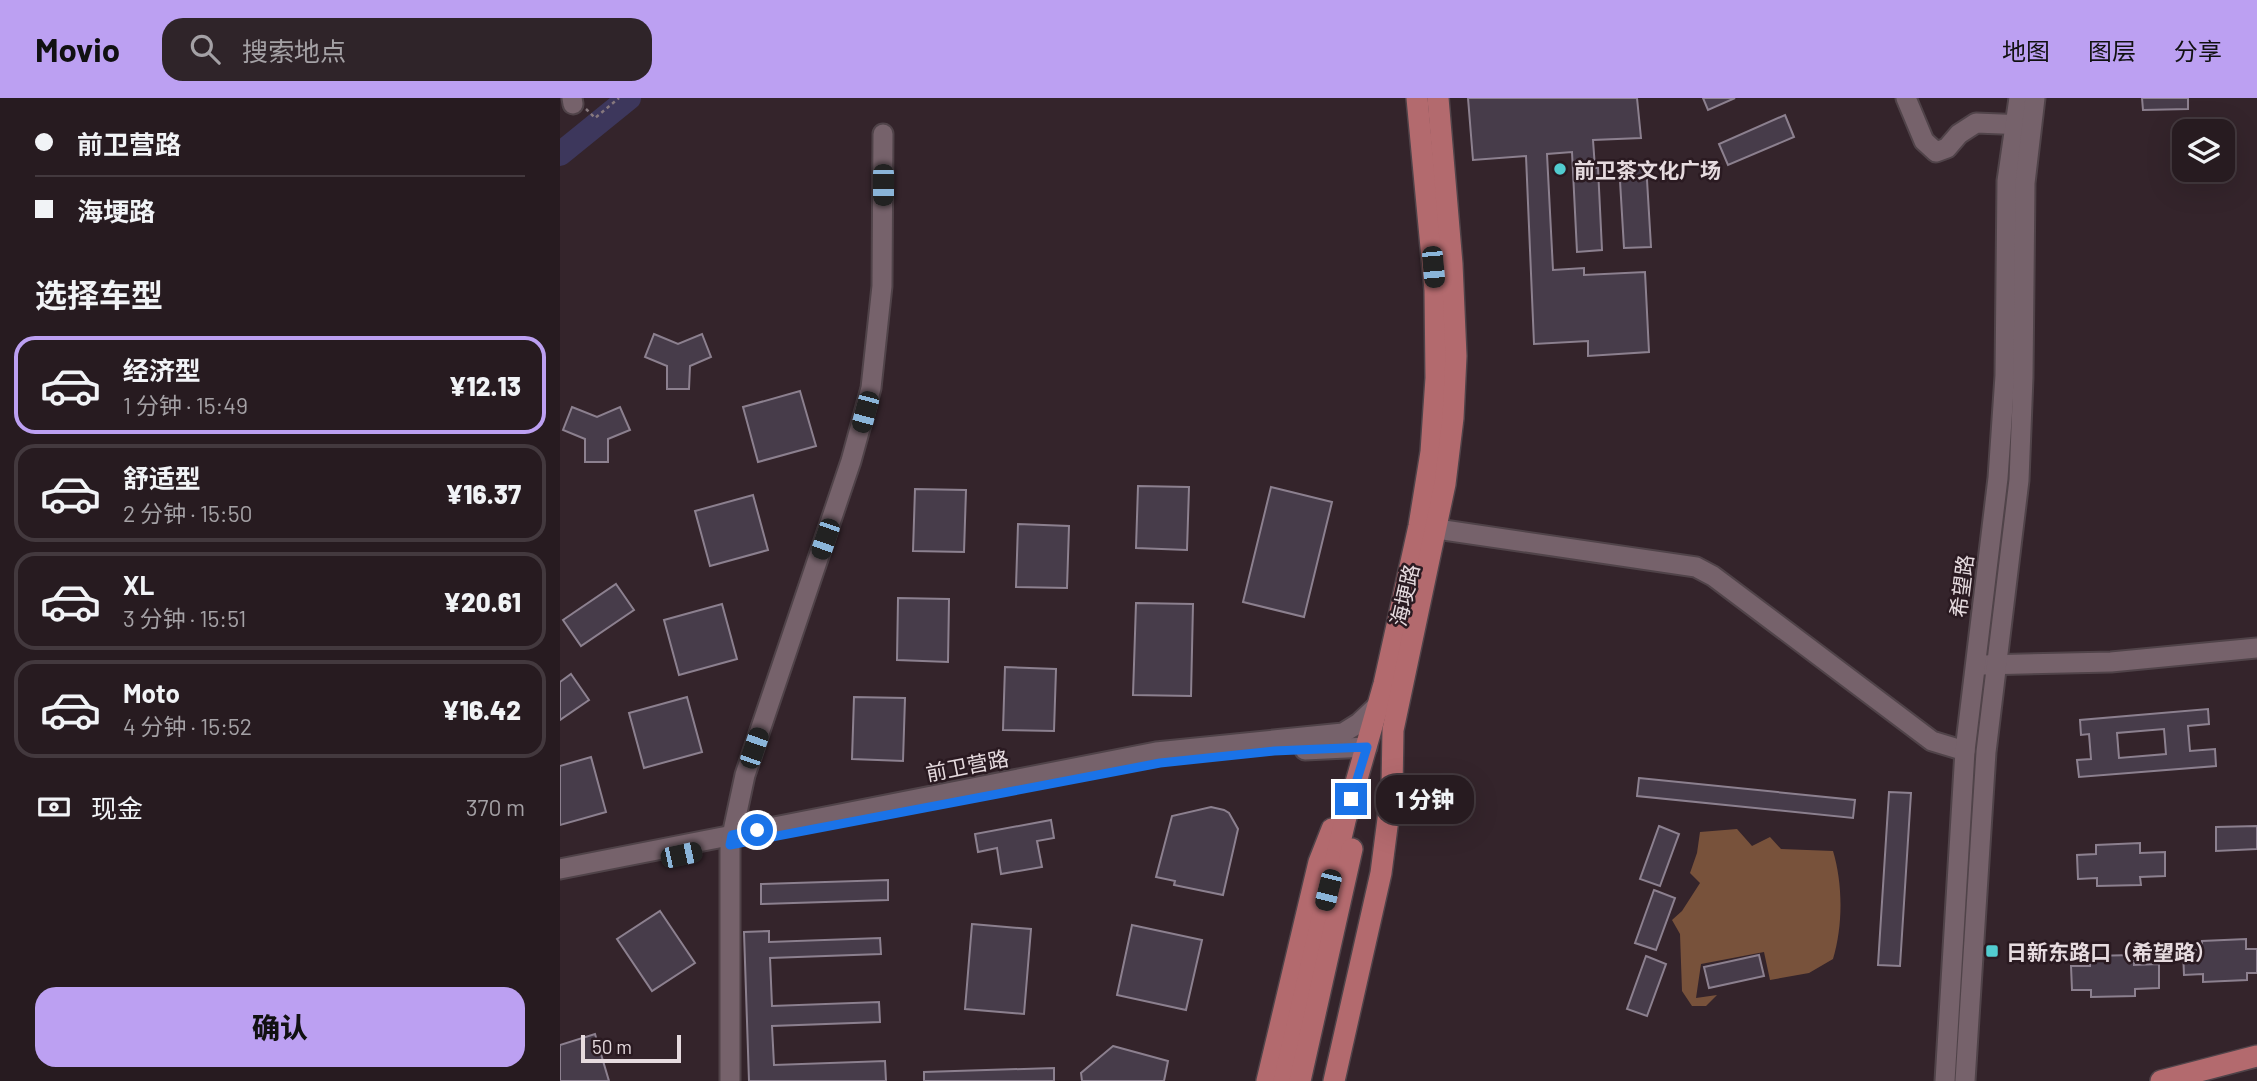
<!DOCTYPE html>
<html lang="zh">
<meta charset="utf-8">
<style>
body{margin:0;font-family:Barlow,"Noto Sans SC",sans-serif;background:#2f2429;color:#f1f3f6;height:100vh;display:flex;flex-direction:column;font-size:26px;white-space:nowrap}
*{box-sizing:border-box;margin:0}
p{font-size:23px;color:#a4a1a5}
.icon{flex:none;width:38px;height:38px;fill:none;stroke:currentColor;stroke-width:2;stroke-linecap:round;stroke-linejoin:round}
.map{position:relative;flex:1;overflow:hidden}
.side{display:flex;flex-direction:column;background:#271b20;width:560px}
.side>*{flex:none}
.banner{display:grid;align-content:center;height:154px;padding:0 35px;background:#271b20}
.buttons{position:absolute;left:1612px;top:21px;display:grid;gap:14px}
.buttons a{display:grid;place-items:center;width:63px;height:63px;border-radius:14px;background:#271b20;box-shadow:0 7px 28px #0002,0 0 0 2px #43393e;font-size:35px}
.scale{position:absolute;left:21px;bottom:18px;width:100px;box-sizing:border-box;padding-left:7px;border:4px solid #e6dbdf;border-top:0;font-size:19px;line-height:24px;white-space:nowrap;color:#e6dbdf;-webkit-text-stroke:5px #2a1a21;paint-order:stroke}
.end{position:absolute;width:32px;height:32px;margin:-16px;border:9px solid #1a73e8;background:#fff;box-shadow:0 0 0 4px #fff}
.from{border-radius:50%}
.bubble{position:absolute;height:49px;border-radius:21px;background:#271b20;box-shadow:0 7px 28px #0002,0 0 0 2px #43393e;font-size:23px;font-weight:800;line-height:49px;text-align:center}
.car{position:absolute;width:21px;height:42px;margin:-21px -10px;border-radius:9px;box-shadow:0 0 5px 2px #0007;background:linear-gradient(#222 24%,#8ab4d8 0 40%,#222 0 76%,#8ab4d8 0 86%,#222 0)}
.banner b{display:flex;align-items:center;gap:24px;height:66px;font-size:26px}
.banner b+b{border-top:2px solid #43393e}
.banner i{width:18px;height:18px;background:#f1f3f6}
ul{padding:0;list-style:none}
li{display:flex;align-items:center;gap:21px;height:98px;margin:0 14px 10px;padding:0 21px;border:4px solid #43393e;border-radius:21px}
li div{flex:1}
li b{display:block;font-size:26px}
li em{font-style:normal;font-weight:800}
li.active{border-color:#bca0f2}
li>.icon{width:63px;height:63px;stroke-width:1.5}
h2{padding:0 35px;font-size:32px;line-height:84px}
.pay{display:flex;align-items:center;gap:18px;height:77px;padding:0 35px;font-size:26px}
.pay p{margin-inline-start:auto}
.primary-button{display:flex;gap:14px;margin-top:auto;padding:14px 35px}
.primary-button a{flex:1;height:80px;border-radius:21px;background:#bca0f2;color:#111;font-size:28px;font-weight:800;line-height:80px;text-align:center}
header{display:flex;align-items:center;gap:42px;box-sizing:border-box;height:98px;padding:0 35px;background:#bca0f2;color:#111}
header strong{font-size:33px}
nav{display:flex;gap:38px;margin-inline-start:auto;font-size:24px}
.search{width:490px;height:63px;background:#2f2429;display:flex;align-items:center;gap:18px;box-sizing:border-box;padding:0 24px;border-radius:21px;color:#a4a1a5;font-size:26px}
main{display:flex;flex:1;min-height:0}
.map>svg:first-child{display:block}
.forest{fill:#78523b}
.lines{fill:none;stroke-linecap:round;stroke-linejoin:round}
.river{stroke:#3d375c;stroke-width:24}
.building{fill:#473c4a;stroke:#8c808f;stroke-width:2;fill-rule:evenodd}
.minor-casing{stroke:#504349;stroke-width:23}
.major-casing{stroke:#504349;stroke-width:24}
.path{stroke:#86787e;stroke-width:2.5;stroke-dasharray:3.5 3.5;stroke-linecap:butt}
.minor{stroke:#76626b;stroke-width:19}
.major{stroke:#b36a6e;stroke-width:21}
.route{stroke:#1a73e8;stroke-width:9}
.poi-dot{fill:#52ccd0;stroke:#2a1a21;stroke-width:2.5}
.labels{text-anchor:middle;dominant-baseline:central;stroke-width:5;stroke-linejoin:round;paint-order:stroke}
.poi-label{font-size:21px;font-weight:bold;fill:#e6dbdf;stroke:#2a1a21;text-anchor:start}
.street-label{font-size:21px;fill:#e6dbdf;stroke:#2a1a21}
</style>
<header>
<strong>Movio</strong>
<div class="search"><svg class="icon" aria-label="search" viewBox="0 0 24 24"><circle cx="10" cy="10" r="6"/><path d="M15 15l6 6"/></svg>搜索地点</div>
<nav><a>地图</a><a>图层</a><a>分享</a></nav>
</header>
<main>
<section class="side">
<div class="banner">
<b><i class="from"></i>前卫营路</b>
<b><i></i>海埂路</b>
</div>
<h2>选择车型</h2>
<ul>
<li class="active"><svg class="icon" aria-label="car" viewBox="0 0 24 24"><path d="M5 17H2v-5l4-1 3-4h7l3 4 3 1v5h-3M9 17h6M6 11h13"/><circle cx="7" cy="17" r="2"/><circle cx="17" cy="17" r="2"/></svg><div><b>经济型</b><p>1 分钟 · 15:49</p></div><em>¥12.13</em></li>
<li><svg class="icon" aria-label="car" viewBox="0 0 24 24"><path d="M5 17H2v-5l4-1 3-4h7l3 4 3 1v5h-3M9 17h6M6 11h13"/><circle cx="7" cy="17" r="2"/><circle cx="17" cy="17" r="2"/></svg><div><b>舒适型</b><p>2 分钟 · 15:50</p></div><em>¥16.37</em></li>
<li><svg class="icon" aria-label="car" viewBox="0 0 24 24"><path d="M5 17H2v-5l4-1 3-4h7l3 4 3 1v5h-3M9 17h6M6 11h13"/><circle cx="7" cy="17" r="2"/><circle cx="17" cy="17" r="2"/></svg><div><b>XL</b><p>3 分钟 · 15:51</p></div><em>¥20.61</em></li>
<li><svg class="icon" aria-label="car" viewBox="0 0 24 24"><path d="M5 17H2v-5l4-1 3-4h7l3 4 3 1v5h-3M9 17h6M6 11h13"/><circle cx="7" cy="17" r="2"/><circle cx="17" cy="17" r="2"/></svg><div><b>Moto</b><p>4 分钟 · 15:52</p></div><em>¥16.42</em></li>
</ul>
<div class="pay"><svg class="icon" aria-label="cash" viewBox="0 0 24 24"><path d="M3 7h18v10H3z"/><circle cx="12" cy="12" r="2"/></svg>现金<p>370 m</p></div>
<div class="primary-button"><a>确认</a></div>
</section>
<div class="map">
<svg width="1697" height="983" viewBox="0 0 1697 983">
<rect width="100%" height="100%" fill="#34242b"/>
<path class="forest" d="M1177 731 1192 748 1210 739 1221 751 1273 753C1283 786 1283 828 1273 861L1249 875 1210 882 1204 854 1141 866 1136 900 1157 897 1146 908H1132L1122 893 1120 836 1112 822 1122 813 1140 785 1130 775 1137 755 1140 734Z"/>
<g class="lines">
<polyline class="river" points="0,56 69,0"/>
</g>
<g class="building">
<polygon points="908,0 1077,0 1081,40 1033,42 1035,70 1038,70 1042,152 1017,154 1012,54 987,56 993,172 1024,170 1024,177 1085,174 1089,254 1028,258 1028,243 974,246 966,58 913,62"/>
<polygon points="1143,0 1175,0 1148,12"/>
<polygon points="1582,0 1628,0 1628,11 1583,12"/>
<polygon points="1225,17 1234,39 1168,67 1159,46"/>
<polygon points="1086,65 1091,149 1064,150 1059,66"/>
<polygon points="94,236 118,246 142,236 151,259 130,268 129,291 107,291 107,268 85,259"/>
<polygon points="240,293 256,348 198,364 183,309"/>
<polygon points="12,309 37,319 60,309 70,332 48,341 48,364 25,364 25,341 3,332"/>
<polygon points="578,388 629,389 627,452 576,450"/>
<polygon points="711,389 772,404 744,519 683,504"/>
<polygon points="355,391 406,392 404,454 353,453"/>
<polygon points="193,397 208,452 150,468 135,413"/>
<polygon points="458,426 509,428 507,490 456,489"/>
<polygon points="56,486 74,512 21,548 3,522"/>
<polygon points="338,500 389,501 388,564 337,562"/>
<polygon points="576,505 633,506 631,598 573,597"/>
<polygon points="162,506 177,561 119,577 104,522"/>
<polygon points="445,569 496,571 494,633 443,632"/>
<polygon points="11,576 29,602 0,622 0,584"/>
<polygon points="127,599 142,654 84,670 69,615"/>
<polygon points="294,599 345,600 343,663 292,661"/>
<path d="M1648 611 1649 626 1628 628 1630 653 1655 651 1656 668 1519 679 1517 662 1531 661 1529 636 1521 637 1520 622ZM1604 631 1606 656 1559 660 1557 635Z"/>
<polygon points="31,659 46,714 0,727 0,668"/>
<polygon points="1079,680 1295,702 1293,720 1077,698"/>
<polygon points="1329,694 1351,695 1340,868 1318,867"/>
<polygon points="651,709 664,712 669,715 678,731 663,797 614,787 615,783 596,779 612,718"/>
<polygon points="491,722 494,740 477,743 482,769 441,776 437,750 418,754 415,736"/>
<polygon points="1099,728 1119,736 1100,788 1080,781"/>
<polygon points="1697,728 1697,751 1656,753 1656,729"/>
<polygon points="1580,745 1580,755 1605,754 1605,778 1580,779 1581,787 1537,788 1537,780 1518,781 1517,757 1536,756 1536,747"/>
<polygon points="328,782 328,802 201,806 201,786"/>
<polygon points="1094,792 1115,800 1096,852 1075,845"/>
<polygon points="100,813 135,865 92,893 57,841"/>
<polygon points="412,826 471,831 464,916 405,911"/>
<polygon points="572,827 642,842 626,912 557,897"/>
<polygon points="209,833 209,844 320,840 321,856 210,860 212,908 319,904 320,924 212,928 214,967 325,963 326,983 189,983 184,834"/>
<polygon points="1686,841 1686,851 1697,851 1697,875 1687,875 1687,882 1643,884 1643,876 1624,877 1623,853 1642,852 1642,843"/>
<polygon points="1199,857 1204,878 1149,890 1144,869"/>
<polygon points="1574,857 1574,867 1599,866 1599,890 1575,891 1575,898 1531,899 1531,892 1512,892 1511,868 1530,868 1530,858"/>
<polygon points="1086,858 1106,866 1087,918 1067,911"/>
<polygon points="35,936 49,983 0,983 0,947"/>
<polygon points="553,948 608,963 604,983 522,983 521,975"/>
<polygon points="494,970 494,983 364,983 364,974"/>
</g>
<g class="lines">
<g class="minor-casing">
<g id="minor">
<polyline points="12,0 13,6"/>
<polyline points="1346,0 1364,43 1376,54 1387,50 1399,36 1416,25 1466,27"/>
<polyline points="877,431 1136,469 1153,478 1372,643 1405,653"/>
<polyline points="1422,567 1551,564 1697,550"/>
<polyline points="745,652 807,649"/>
<polyline points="0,771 596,654 783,635 799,625 817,608"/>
<polyline points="170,983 170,747 185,677 291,363 311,290 322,188 323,36"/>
<polyline points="1385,983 1405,653 1438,380 1445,278 1447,83 1459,0"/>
<polyline points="1405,983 1426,654 1459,382 1463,279 1465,85 1475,0"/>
</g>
</g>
<g class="major-casing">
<g id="major">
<polyline points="707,983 759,764 772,731"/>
<polyline points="724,983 785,723 824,586 859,428 871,354 876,280 875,192 857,0"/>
<polyline points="740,983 792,751"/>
<polyline points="774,983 821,775 832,690 833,632 885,386 893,320 896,258 892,166 878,0"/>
<polyline points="1601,983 1697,958"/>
</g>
</g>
<polyline class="path" points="26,11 35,20 59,0"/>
<use href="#minor" class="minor"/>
<use href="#major" class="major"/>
</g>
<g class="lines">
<polyline class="route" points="197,732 172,737 170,747 600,665 714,653 807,649 791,701"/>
</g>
<g class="poi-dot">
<circle cx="1000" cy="71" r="7"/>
<rect x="1425" y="846" width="14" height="14" rx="3.5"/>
</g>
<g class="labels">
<g class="poi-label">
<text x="1014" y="71">前卫茶文化广场</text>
<text x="1446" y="853">日新东路口（希望路）</text>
</g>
<g class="street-label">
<text transform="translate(1401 488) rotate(-83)">希望路</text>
<text transform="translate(844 497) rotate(-77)">海埂路</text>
<text transform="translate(407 667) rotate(-11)">前卫营路</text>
</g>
</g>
</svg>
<div class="buttons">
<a><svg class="icon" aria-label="layers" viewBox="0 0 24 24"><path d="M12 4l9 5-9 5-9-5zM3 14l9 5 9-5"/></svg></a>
</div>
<div class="scale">50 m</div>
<i class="end from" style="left:197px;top:732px"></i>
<i class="end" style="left:791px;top:701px"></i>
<div class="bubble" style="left:816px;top:677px;width:98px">1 分钟</div>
<i class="car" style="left:323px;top:87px;rotate:180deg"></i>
<i class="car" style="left:873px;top:169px;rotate:175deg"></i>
<i class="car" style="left:305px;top:314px;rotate:195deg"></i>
<i class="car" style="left:265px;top:441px;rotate:199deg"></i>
<i class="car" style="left:194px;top:650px;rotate:19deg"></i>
<i class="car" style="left:121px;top:757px;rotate:78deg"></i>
<i class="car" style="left:768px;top:792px;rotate:194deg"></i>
</div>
</main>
